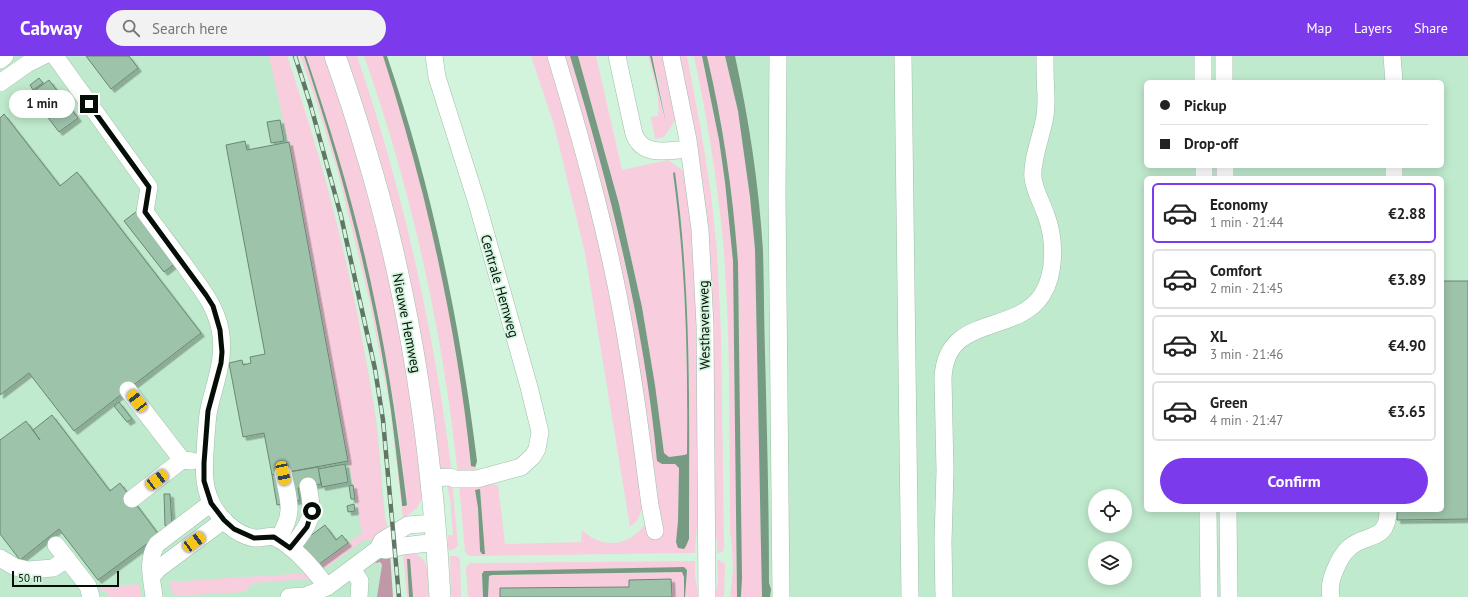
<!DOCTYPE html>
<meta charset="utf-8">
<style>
body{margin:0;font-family:"PT Sans",sans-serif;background:#f2f2f2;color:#222;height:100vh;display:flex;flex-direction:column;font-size:15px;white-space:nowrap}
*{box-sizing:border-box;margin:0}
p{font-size:13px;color:#767676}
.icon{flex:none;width:22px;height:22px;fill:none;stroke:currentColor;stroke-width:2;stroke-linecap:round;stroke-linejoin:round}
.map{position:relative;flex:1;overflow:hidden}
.drawer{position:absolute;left:1144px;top:120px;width:300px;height:336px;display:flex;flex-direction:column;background:#fff;border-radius:6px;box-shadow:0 2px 10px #0003}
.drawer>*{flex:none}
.guide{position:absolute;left:1144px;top:24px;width:300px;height:88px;border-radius:6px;box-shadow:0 2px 10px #0003;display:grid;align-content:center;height:88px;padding:0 16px;background:#fff}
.buttons{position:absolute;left:1088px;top:433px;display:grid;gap:8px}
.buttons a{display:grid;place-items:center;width:44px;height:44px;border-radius:50%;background:#fff;box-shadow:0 2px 10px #0003;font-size:20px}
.scale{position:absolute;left:12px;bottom:10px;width:107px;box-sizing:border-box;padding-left:4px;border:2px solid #050f08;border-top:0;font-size:11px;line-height:14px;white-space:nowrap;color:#050f08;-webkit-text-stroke:3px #d2f4dd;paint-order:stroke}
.end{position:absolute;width:18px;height:18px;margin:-9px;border:5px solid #050f08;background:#fff;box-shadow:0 0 0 2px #fff}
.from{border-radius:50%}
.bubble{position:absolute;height:28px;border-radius:14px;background:#fff;box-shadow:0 2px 10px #0003;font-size:13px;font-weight:600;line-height:28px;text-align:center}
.car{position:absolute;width:12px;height:24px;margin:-12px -6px;border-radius:5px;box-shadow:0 0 3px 1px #0007;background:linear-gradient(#f5c518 24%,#345 0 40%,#f5c518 0 76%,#345 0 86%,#f5c518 0)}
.guide b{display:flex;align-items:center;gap:14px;height:38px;font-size:15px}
.guide b+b{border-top:1px solid #e0e0e0}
.guide i{width:10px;height:10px;background:#222}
ul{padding:7px 0 0;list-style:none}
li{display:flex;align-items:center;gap:12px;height:60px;margin:0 8px 6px;padding:0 8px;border:2px solid #e0e0e0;border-radius:6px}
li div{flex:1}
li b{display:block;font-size:15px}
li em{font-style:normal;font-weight:600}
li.active{border-color:#7c3aed}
li>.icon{width:36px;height:36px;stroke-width:1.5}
.button{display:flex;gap:8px;margin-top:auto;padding:8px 16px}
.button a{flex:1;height:46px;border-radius:24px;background:#7c3aed;color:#fff;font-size:16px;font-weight:600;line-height:46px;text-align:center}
header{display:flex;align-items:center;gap:24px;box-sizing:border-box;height:56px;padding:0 20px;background:#7c3aed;color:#fff}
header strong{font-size:19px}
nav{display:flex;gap:22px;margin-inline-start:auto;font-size:14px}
.search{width:280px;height:36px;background:#f2f2f2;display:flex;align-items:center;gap:10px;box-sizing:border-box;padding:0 14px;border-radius:22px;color:#767676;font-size:15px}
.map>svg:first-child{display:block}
.built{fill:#c0eace;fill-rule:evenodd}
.green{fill:#f8cede;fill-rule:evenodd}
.forest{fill:#c098a8}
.water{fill:#779a83}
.building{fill:#9ec3ab;stroke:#698873;filter:url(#shadow)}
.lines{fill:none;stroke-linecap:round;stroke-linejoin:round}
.minor-casing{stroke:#9ebfa9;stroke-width:18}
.major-casing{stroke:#9ebfa9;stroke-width:22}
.minor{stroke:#fff;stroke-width:17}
.major{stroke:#fff;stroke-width:21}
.rail-casing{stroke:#617668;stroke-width:4.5}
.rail{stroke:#d2f4dd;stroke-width:3;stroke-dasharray:9;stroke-linecap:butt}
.route{stroke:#050f08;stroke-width:5}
.labels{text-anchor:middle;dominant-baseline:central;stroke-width:3.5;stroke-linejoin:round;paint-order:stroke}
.street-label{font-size:14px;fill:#050f08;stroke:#d2f4dd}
</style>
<header>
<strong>Cabway</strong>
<div class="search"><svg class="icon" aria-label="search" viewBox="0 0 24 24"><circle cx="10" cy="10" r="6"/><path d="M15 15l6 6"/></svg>Search here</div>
<nav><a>Map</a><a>Layers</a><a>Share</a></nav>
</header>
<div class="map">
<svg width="1468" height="541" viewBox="0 0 1468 541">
<defs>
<filter id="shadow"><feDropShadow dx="3.5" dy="3.5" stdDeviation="0" flood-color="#0004"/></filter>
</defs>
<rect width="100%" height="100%" fill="#d2f4dd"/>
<g class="built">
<polygon points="0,0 287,0 323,115 349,220 369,320 377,369 385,460 388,475 390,497 378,506 382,509 377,541 0,541"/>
<path d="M711 0H1468V541H746L742 289ZM1146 26H1442V110H1146ZM1146 122H1442V454H1146ZM1095 440H1125V470H1095ZM1095 492H1125V522H1095Z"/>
</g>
<g class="green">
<path d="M269 0H287C323 105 351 213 369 322 374 350 378 378 380 406 382 429 382 453 388 475L376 484H366L361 486 326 512 320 508 362 477 289 86H288Z"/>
<path d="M300 0H304C354 148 387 293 402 448L407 449C402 408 398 367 390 326 371 215 343 106 306 0H324L355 94 375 165 390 229 408 322 420 415 422 442 417 452 403 463 390 352 369 243 338 117 317 48Z"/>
<path d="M346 0H357C403 134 433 271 451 410L449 415 441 416C424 274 393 135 346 0Z"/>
<path d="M364 0H383C412 86 434 174 450 263 459 312 467 360 471 410H476V419H458C443 277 412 135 364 0Z"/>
<polygon points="531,0 552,0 611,228 643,451 637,465 630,471 585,197 554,69"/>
<path d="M561 0H570C597 89 620 179 638 271 643 295 647 320 650 345 653 367 655 387 662 408H675L679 412 678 465 676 486 689 483C689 361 692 238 675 117H673C686 210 688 304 687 398L684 399 669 401 664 397 655 329 642 251 619 148 578 0H596L622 114 668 104 685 116 692 167 698 254V455L695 497 469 500 465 496 459 427 489 428 498 429 505 488 581 486 582 474C604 495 632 490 648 464L659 479ZM475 434H480L485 498 480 495 478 452Z"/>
<path d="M648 0H650L665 66 658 24 652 0H663L676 63 664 81 655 83 651 61 657 60C663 52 651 11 648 0Z"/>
<polygon points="678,0 687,0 701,74 711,138 717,195 721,277 724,488 723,496 717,497 717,486 714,468"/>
<path d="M694 0H702L719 84 725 126 733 205 737 541H730L733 513 732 492 730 473C729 377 731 281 723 185 717 123 707 61 694 0Z"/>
<polygon points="707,0 725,0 738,55 750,141 755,193 762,541 741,541 742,522 738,207 722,72"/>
<path d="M446 426H452L458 489C456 493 453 494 448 494V479H453L450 442Z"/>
<path d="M403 496C434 497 426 519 429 541H407Z"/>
<polygon points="450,500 457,500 460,503 461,541 451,541"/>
<polygon points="719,504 725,508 724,541 715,541 718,525 717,505"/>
<polygon points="695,505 695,520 699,541 685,541 687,514 684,511 484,515 482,518 483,541 468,541 466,511 470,507"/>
<polygon points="682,516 684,521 684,541 672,541 671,523 629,524 629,531 500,532 500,541 488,541 489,520 492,519"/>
<polygon points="308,517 309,523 254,527 244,536 178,540 171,536 172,530 169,530 169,526"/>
<polygon points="139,528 141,537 142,537 140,541 108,541 107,536 101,535 100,531"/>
</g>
<polygon class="forest" points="390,497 393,541 377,541 382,509 380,506 376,507 375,506"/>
<g class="water">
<path d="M304 0H306C334 82 359 166 376 251 390 317 399 383 407 449L405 450H402V448C397 406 393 364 386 322 368 213 339 105 304 0Z"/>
<path d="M383 0H387C432 131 460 267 477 405L476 409 475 411 471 410C462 319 445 229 423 139 411 93 398 46 383 0Z"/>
<path d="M570 0H578L619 148 642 251 655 329 664 397 669 401 684 399 687 398C688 304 686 210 673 117L675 116C692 238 689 361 689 483L686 490 684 493 678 492 676 486 678 465 679 412 675 408H662L657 405C644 267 610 133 570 0Z"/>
<polygon points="650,0 652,0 666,67"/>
<path d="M702 0H707C723 68 733 137 738 207L742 522 741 541H737L733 205 725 126 719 84Z"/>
<path d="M725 0H735C749 64 759 129 763 195 764 229 764 263 765 297 767 374 769 451 769 527L771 533 770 541H762L755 193 750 141 738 55Z"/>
<polygon points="480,433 485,498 482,498 480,495 478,452 475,434"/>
<polygon points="407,503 410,503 413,541 409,541"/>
<polygon points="684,511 687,514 685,541 684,541 684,521 682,516 492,519 489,520 488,541 483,541 482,518 484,515"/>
</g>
<g class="building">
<polygon points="86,0 129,0 138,12 111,33"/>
<polygon points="39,22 43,27 33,34 30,29"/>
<polygon points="49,24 78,62 59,76 30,38"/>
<polygon points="4,58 60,130 77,116 201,277 74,375 29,317 0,339 0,62"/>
<polygon points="280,64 284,85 271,87 267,66"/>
<polygon points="245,85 247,94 289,86 348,405 272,419 264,377 243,381 229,307 242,304 243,309 251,307 250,301 265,298 226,89"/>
<polygon points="137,155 177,206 164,216 124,165"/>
<polygon points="1442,225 1468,225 1468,463 1397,464 1397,454 1442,454"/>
<polygon points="119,346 132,363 127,366 114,350"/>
<polygon points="52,359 110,435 120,427 159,479 98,524 59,473 20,504 0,478 0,384 26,365 40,384 33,374"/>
<polygon points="345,408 348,426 322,431 318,413"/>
<polygon points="318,411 321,428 298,432 300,444 277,449 272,419"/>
<polygon points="353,429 355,443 351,443 349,430"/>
<polygon points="164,438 170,438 172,470 165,470"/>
<polygon points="354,448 355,455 348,456 347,450"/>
<polygon points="325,469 336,484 342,479 348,487 318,509 302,489 306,483"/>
<polygon points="671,523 672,541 500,541 500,532 629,531 629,524"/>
</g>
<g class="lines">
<g class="minor-casing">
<g id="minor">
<path d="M55 0 149 131 145 156C158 174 172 192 185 210 199 230 215 248 220 273 226 301 215 326 209 353 207 362 207 371 206 380 205 403 201 425 211 446 218 462 236 479 254 482 260 483 269 479 275 481 294 490 315 515 327 531"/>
<path d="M556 0C585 96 612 194 628 294 637 345 643 397 650 449L655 475"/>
<path d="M617 0 634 78C643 102 669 94 689 93"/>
<polyline points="671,0 688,84 700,174 705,269 707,541"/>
<polyline points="778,0 777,139 781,541"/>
<polyline points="903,0 910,541"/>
<polyline points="1203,0 1203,26"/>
<polyline points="1224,0 1224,26"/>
<polyline points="1392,0 1394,26"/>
<polyline points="0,4 5,0"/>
<polyline points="0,27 27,8 43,0"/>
<polyline points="1204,110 1204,122"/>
<polyline points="1225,110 1225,122"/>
<polyline points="1394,110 1394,122"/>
<polyline points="128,334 182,404"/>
<polyline points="431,422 450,421 455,423 477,423 521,411 533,400 537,393 540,376 529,331 477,147 437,21 434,0"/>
<polyline points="132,443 182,404 192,405"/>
<polyline points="1208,454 1209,541"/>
<polyline points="1228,454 1229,541"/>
<path d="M278 483C295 457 289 446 283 417"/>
<polyline points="56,489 88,530 91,541"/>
<path d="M291 492C310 467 315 462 308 430"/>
<polyline points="378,493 386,494 403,490 437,486"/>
<polyline points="0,502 15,511 28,514 53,512 67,503"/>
<polyline points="352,513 360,525 359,541"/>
<polyline points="152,520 158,513 224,464"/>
<path d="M154 541C152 523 146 504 157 488L211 447"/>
<polyline points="289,541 305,540 327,531 378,493 382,485 408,469 435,467"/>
<path d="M944 541 943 486 945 415 943 322C946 257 1015 280 1042 239 1056 217 1055 183 1046 159 1042 147 1035 136 1033 122 1031 105 1042 79 1045 60 1046 54 1046 46 1046 39 1045 26 1045 13 1045 0"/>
<path d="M1331 541C1329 531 1331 523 1335 514 1339 505 1342 498 1350 491 1367 477 1388 486 1388 454"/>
</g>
</g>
<g class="major-casing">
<path id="major" d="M335 0C346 31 356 61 365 92 410 238 432 389 440 541"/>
</g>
<use href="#minor" class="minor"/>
<use href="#major" class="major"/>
<g class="rail-casing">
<polyline id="rail" points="295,0 310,47 341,160 375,313 383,364 399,541"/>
</g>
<use href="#rail" class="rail"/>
</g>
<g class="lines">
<polyline class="route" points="89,48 149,131 145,156 206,239 213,250 220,274 222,296 221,307 208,355 204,407 204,425 211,447 224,464 234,473 254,482 274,481 290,492 307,471 312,455"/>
</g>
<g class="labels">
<g class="street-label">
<text transform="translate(500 230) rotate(74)">Centrale Hemweg</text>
<text transform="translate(407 267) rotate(79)">Nieuwe Hemweg</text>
<text transform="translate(704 269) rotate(-91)">Westhavenweg</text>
</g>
</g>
</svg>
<div class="buttons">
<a><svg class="icon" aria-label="locate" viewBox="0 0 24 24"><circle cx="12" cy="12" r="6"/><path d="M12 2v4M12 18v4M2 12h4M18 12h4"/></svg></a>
<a><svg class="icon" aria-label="layers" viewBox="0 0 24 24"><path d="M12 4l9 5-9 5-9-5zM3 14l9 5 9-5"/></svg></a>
</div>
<div class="scale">50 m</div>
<i class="end from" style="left:312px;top:455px"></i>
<i class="end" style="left:89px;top:48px"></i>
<div class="bubble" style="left:9px;top:34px;width:66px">1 min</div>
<i class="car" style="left:137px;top:345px;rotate:322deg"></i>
<i class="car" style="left:283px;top:417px;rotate:168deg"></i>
<i class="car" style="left:157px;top:424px;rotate:53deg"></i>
<i class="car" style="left:194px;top:486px;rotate:54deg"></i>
<div class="guide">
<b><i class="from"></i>Pickup</b>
<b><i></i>Drop-off</b>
</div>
<section class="drawer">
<ul>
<li class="active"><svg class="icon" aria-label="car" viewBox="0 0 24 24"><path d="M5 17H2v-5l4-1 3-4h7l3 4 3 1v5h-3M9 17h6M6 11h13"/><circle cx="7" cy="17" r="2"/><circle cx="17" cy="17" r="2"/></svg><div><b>Economy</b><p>1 min · 21:44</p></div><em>€2.88</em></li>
<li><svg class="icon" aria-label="car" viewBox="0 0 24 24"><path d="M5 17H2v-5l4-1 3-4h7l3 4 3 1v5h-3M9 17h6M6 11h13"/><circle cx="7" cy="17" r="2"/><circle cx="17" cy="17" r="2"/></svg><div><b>Comfort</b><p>2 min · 21:45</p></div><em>€3.89</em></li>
<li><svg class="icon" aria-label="car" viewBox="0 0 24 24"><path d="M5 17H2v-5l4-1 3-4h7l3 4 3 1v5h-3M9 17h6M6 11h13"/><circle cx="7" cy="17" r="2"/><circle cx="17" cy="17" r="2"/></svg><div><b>XL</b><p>3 min · 21:46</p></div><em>€4.90</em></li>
<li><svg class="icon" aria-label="car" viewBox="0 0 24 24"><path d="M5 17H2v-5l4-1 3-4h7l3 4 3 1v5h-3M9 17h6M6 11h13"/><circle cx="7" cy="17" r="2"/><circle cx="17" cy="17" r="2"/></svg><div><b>Green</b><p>4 min · 21:47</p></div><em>€3.65</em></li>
</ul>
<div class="button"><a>Confirm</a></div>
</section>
</div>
